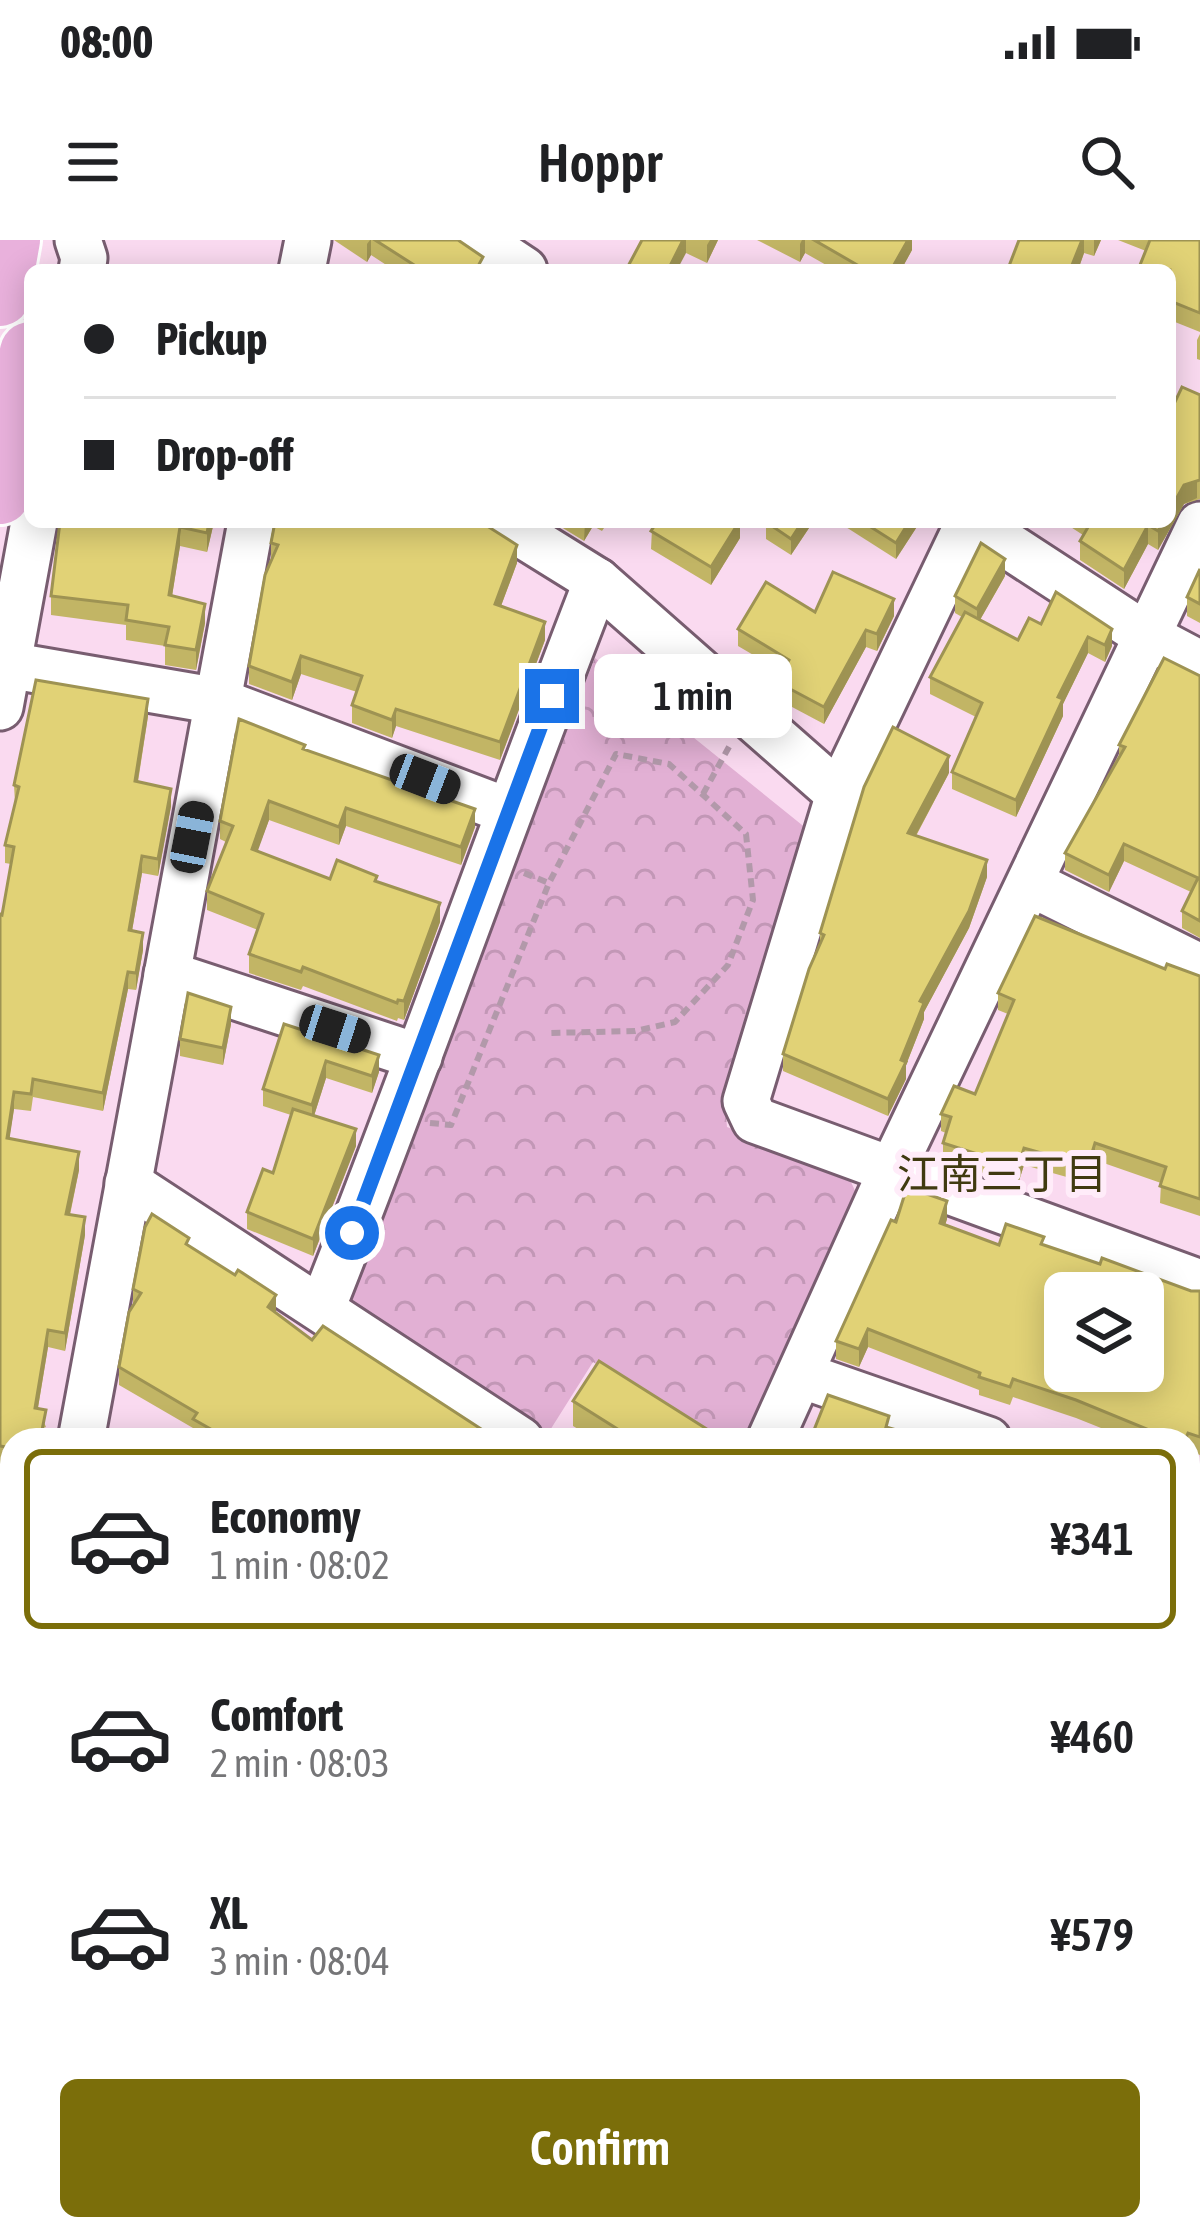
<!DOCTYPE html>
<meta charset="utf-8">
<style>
body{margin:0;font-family:"Asap Condensed","Noto Sans JP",sans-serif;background:#f2f2f2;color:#202124;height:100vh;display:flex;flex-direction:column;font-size:45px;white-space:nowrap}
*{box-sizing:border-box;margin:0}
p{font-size:39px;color:#757577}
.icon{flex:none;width:66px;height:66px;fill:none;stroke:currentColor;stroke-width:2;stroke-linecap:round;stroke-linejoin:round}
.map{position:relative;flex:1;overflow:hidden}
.side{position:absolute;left:0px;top:1188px;width:1200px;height:813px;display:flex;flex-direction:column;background:#fff;border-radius:36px 36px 0 0;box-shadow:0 6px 30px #0003}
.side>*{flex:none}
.hud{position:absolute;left:24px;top:24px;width:1152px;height:264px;border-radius:18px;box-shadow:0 6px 30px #0003;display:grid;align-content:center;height:264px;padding:0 60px;background:#fff}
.fabs{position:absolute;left:1044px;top:1032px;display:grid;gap:24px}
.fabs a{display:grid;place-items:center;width:120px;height:120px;border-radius:18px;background:#fff;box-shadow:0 6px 30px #0003;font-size:60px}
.end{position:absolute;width:54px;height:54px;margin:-27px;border:15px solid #1a73e8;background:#fff;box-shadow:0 0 0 6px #fff}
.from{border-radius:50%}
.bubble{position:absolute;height:84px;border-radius:18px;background:#fff;box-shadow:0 6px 30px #0003;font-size:39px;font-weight:600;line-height:84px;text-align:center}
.car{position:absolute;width:36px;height:72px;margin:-36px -18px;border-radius:15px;box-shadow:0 0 9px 3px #0007;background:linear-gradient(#222 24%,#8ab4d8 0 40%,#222 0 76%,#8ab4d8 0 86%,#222 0)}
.hud b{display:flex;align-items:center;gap:42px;height:114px;font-size:45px}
.hud b+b{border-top:3px solid #e0e0e0}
.hud i{width:30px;height:30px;background:#202124}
ul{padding:21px 0 0;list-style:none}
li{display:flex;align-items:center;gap:36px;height:180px;margin:0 24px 18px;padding:0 36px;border:6px solid transparent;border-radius:18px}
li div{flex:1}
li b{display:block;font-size:45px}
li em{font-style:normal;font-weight:600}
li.current{border-color:#7b6e0a}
li>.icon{width:108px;height:108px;stroke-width:1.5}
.action{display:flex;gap:24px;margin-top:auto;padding:24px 60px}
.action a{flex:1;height:138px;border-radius:18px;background:#7b6e0a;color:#fff;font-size:48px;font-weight:600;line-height:138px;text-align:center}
.status{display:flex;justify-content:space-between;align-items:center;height:84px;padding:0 60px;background:#fff;direction:ltr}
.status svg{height:33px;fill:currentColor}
header{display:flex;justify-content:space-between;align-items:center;height:156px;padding:0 60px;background:#fff;font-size:54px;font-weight:600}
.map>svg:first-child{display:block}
.park{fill:url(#park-crowns)}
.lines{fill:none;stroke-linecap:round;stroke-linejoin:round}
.minor-casing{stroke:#785d70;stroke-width:51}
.major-casing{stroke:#fff;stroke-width:66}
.path{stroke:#b299aa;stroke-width:6;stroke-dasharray:9 6;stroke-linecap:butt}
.minor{stroke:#fff;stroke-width:45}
.major{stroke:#e9b1dc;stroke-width:60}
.rail{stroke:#4b3c47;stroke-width:9;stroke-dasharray:24 12;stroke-linecap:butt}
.wall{fill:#c2b565}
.shaded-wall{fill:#9e9353}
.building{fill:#e1d276;stroke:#9e9353;stroke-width:3;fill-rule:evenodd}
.route{stroke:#1a73e8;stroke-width:15}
.labels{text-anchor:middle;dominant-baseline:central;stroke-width:12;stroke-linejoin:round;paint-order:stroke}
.neighbourhood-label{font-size:42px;fill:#403a10;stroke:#ffecf9}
</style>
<div class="status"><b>08:00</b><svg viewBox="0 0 49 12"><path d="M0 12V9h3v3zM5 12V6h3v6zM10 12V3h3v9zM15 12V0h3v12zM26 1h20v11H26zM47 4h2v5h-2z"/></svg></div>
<header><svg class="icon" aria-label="menu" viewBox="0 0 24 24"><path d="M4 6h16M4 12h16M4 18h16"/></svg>Hoppr<svg class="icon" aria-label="search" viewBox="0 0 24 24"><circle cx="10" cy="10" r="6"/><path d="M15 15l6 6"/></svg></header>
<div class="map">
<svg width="1200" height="1999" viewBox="0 0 1200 1999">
<defs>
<pattern id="park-crowns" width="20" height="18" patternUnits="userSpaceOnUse" patternTransform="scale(3)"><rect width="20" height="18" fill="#e2b0d4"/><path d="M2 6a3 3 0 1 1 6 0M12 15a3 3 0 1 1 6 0" fill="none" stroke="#c297b6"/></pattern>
</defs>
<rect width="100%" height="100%" fill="#fadaf0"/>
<polygon class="park" points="595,418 807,589 725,862 727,887 845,929 863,968 756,1200 718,1200 593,1122 547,1195 343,1059"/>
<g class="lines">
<g class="minor-casing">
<g id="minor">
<polyline points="78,0 84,18 82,30"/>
<polyline points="479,0 524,30"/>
<polyline points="302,30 308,0"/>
<polyline points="502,282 597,341 839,554"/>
<polyline points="969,282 839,554 746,861 755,880 1200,1043"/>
<polyline points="972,282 1147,396 1200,424"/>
<polyline points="8,425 218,461 508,571"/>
<polyline points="0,467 34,282"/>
<polyline points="1030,643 1200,727"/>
<polyline points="167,734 419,817"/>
<polyline points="128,943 520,1200"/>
<path d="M322 1068C418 827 503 582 597 341"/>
<polyline points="801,1135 988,1200"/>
<polyline points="81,1200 251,282"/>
<polyline points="770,1200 891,932 1200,285"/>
<polyline points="1188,1270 1200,1274"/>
<polyline points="0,1275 12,1282"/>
<polyline points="0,1337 12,1345"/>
<polyline points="1188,1561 1200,1543"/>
<polyline points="0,1603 12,1538"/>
<polyline points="1188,1634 1200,1641"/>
<polyline points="1188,1902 1200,1910"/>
<polyline points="1010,1989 1026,1999"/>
<polyline points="158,1999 160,1989"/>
<polyline points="399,1999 402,1989"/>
<polyline points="641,1999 644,1989"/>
<polyline points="885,1999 889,1989"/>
</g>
</g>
<g class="major-casing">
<g id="major">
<polyline points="0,56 10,0"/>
<polyline points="0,254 30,112"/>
</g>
</g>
<g class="path">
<polyline points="703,554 730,505"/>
<polyline points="524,633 549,643"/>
<polyline points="430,883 451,885 549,643 616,514 669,524 746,594 753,660 728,725 675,782 635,791 549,793"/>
</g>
<use href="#minor" class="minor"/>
<use href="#major" class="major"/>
<g class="rail">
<polyline points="0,1314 12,1322"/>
<polyline points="1056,1989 1071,1999"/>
</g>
</g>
<g class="wall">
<polygon points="334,0 458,0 483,30 394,30 371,15 367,22"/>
<polygon points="642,0 718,0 707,23 686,13"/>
<polygon points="757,0 912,0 912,10 901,30 835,30 805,13 800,22"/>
<polygon points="1019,0 1101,0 1094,16 1084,13 1078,30 1009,30"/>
<polygon points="1118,0 1200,0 1200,92 1170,80 1170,30 1146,11"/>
<polygon points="1200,94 1200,120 1197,119 1197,100"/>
<polygon points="1200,155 1200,259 1184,264 1158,310 1148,304 1124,349 1080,320 1080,301 1083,295 1063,282 1170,282 1174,164"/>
<polygon points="60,282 214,282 207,312 180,306 172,356 205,383 196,430 165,425 165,406 126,400 126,385 51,375 51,356"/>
<polygon points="553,282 608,282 602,291 593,286 584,301"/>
<polygon points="641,282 740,282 740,298 711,345 651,309 652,289"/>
<polygon points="766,282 813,282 791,315 766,299"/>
<polygon points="838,282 920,282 896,319"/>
<polygon points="271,303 517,323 501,366 545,400 500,520 396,486 392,498 352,483 352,465 357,452 301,434 292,460 249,444 249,426 271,321"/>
<polygon points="1200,329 1200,383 1187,376 1187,357"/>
<polygon points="1005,336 980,380 1018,400 1041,384 1056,352 1112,406 1105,422 1088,413 1063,464 1063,476 1016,577 952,549 952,532 976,477 930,454 930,437 962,377 955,373 955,356"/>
<polygon points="815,372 894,376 877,411 866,407 824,484 777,459 777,442 782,432 738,406 738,389"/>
<polygon points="1200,436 1200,698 1182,688 1182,671 1191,652 1124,621 1109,652 1065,630 1065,613 1119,518 1119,505"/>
<polygon points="148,476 138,542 171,566 158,636 142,633 132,691 143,710 136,750 128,749 103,871 33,857 31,871 14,869 9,899 79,930 70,975 85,995 65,1111 48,1107 38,1168 46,1187 12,1200 12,1226 0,1224 0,674 2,675 11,624 5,623 5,605 15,563 14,545"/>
<polygon points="305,509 475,587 461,625 346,586 339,605 269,580 257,611 330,639 377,642 440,682 404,780 398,778 397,781 303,746 301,750 249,733 249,714 258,690 207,670 207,651 226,602 220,599 220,581"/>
<polygon points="949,533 916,596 987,637 969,688 924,772 924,779 906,825 906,839 888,876 783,831 783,814 820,705 820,693"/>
<polygon points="1165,729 1200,736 1200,976 1160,963 1161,943 1095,920 1088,943 1024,925 1018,944 943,920 943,903 946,893 941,891 941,874 975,854 1008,774 998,770 998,753"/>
<polygon points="231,784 223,825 180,816 180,799"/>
<polygon points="284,784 379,832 372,853 326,838 314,876 356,906 313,1016 247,989 247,972 273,933 291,875 263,866 263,849"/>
<polygon points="947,979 945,985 999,1005 1044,1005 1100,1024 1191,1051 1200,1051 1200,1215 1188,1211 1188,1200 1131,1200 1076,1178 1013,1157 1010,1165 979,1155 979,1150 868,1107 859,1127 836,1119 836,1101 896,982"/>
<polygon points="189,1007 312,1100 498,1200 199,1200 193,1197 193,1188 119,1145 119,1127 133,1065 133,1049"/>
<polygon points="573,1161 721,1200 596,1200 573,1186"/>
<polygon points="1188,1280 1200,1282 1200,1391 1188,1387"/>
<polygon points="0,1399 12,1401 12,1499 8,1498 7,1503 0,1502"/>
<polygon points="1200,1491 1200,1518 1188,1516 1188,1494"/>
<polygon points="1200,1566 1200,1595 1192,1589 1192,1571"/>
<polygon points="0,1664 12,1667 12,1738 0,1736"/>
<polygon points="12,1749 12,1959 0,1957 0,1781 8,1782"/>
<polygon points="1188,1916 1200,1919 1200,1999 1190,1999 1174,1989 1188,1989"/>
<polygon points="186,1989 373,1989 373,1999 219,1999 186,1991"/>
<polygon points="678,1989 838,1989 838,1999 681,1999 678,1998"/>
</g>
<g class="shaded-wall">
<polygon points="370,0 371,0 371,15 367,22 367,4"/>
<polygon points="683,0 686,0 686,13 677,30 668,30"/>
<polygon points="710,0 718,0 707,23 707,5"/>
<polygon points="802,0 805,0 805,13 800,22 800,4"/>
<polygon points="908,0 912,0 912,10 901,30 891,30"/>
<polygon points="1082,0 1084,0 1084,13 1078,30 1070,30"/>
<polygon points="1094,0 1101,0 1094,16"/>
<polygon points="1197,239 1197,258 1184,264 1158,310 1158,291 1163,282 1170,282 1170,270 1184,245"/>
<polygon points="209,282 214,282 207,312 207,293"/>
<polygon points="585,282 593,282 593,286 584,301"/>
<polygon points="740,282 740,298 711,345 711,327"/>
<polygon points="802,282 813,282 791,315 791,299"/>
<polygon points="909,282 920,282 896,319 896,303"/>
<polygon points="1148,285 1148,304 1124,349 1124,330"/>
<polygon points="180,287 180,306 169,375 169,355"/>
<polygon points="517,305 517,323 495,382 495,364"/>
<polygon points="1005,319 1005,336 977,385 977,369"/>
<polygon points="894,359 894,376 877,411 877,394"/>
<polygon points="205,364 205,383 196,430 196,410"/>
<polygon points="545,382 545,400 500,520 500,502"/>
<polygon points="1112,389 1112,406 1105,422 1105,405"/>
<polygon points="866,390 866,407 824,484 824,467"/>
<polygon points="1088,397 1088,413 1063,464 1063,476 1016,577 1016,560 1058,457"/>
<polygon points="301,416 301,434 292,460 292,442"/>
<polygon points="148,459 148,476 135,558 135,541"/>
<polygon points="396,469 396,486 392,498 392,480"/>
<polygon points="949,516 949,533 908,610 908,593"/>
<polygon points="171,549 171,566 158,636 158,619"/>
<polygon points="269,561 269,580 252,627 252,609"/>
<polygon points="346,568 346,586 339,605 339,587"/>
<polygon points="475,569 475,587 461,625 461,607"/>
<polygon points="1124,604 1124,621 1109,652 1109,635"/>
<polygon points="142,616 142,633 129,708 129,690"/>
<polygon points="987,620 987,637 969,688 924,772 924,779 906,825 906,839 888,876 888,859 920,761"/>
<polygon points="440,663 440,682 404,780 404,761"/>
<polygon points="143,693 143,710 136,750 136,733"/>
<polygon points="128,732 128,749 103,871 103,853"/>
<polygon points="231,767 231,784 223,825 223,808"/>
<polygon points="379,815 379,832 372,853 372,836"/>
<polygon points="326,821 326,838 312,882 312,865"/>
<polygon points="14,852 14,869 7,916 7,898"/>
<polygon points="356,889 356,906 313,1016 313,999"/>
<polygon points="1095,903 1095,920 1088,943 1088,926"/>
<polygon points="1024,908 1024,925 1018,944 1018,927"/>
<polygon points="79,912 79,930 66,992 66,974"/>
<polygon points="947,961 947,979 940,1001 940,983"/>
<polygon points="85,977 85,995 65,1111 65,1093"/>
<polygon points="276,1055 276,1072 268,1085 268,1067"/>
<polygon points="868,1089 868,1107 859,1127 859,1109"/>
<polygon points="48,1090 48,1107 35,1185 35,1168"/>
<polygon points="1200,1758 1200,1775 1188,1795 1188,1778"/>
</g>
<g class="building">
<polygon points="375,0 458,0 483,17 476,30 422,30"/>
<polygon points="642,0 683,0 668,30 626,30"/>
<polygon points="814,0 908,0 891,30 866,30"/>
<polygon points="1019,0 1082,0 1070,30 1020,30 1009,26"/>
<polygon points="1150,0 1200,0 1200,73 1170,61 1170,30 1138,30"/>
<polygon points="1182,147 1200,155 1200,240 1184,245 1170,270 1170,161 1174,164"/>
<polygon points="60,282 209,282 207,293 180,287 169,355 205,364 196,410 165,405 169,387 126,380 128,365 51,356"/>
<polygon points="275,282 484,282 487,286 517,305 495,364 545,382 500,502 396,469 392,480 352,465 362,436 301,416 292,442 249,426 265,335 278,305 271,303"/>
<polygon points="657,282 739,282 711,327 651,291"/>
<polygon points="766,282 802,282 791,299"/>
<polygon points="863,282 909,282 896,303"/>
<polygon points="1091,282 1163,282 1158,291 1148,285 1124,330 1080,301"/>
<polygon points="981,303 1005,319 977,369 955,356"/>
<polygon points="1200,329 1200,364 1187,357"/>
<polygon points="833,332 894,359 877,394 866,390 824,467 777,442 789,420 738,389 766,342 815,372"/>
<polygon points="1056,352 1112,389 1105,405 1088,397 1058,457 1063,459 1016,560 952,532 982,463 930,437 965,372 1018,400 1029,378 1041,384"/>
<polygon points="1164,418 1200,436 1200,681 1182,671 1198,638 1124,604 1109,635 1065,613 1125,507 1119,505"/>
<polygon points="36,440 148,459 135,541 171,549 158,619 142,616 129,690 143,693 136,733 128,732 103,853 33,839 31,854 14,852 7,898 79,912 66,974 85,977 65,1093 48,1090 35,1168 46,1170 40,1200 12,1200 12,1208 0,1206 0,674 2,675 14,607 5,605 19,547 14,545"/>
<polygon points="239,479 305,505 303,509 475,569 461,607 346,568 339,587 269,561 252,609 330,639 337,620 377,636 375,641 440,663 404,761 398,760 397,763 303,727 301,732 249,714 263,674 207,651 233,586 220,581"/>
<polygon points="893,487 949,516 908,593 987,620 969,671 920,761 924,763 901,820 906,822 888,859 783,814 809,729 824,695 820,693 864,547"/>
<polygon points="1035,676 1165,729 1167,724 1200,736 1200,959 1160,946 1166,927 1095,903 1088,926 1024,908 1018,927 943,903 951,877 941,874 954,846 975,854 1014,760 998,753"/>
<polygon points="188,753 231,767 223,808 180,799"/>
<polygon points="284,784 379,815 372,836 326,821 312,865 263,849"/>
<polygon points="293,869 356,889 313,999 247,972 263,929 273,933"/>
<path d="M907 947 947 961 940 983 999 1005 1006 984 1044 997 1041 1004 1100 1024 1102 1018 1191 1051H1200V1197L1188 1193 1185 1200H1143L1147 1189 1076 1160 1013 1139 1010 1147 979 1137 980 1133 868 1089 859 1109 836 1101 891 980 896 982ZM1065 1053H1143V1131H1065Z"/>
<polygon points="152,974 189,998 186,1004 235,1035 238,1030 276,1055 268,1067 312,1100 323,1086 498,1200 230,1200 193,1179 197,1173 119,1127 129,1072 141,1053 133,1049 145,987"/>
<polygon points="599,1121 721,1198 719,1200 635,1200 573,1161"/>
<polygon points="828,1155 889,1176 886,1187 931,1200 810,1200"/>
<polygon points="1188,1280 1200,1282 1200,1374 1188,1370"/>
<polygon points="0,1399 12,1401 12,1481 8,1480 7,1485 0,1484"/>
<polygon points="1191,1488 1200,1491 1200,1500 1188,1498"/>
<polygon points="1199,1652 1200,1741 1193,1752 1200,1756 1200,1758 1188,1778 1188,1664 1191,1665"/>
<polygon points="0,1664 12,1667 12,1720 0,1718"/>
<polygon points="12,1749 12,1941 0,1939 0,1781 8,1782"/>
<polygon points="1188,1916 1200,1919 1200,1989 1188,1981"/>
<polygon points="0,1988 43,1999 0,1999"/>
<polygon points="237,1989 372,1989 370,1999 234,1999"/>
<polygon points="449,1989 458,1989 490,1999 446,1999"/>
<polygon points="517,1989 584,1989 581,1999 514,1999"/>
<polygon points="692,1989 838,1989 835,1999 689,1999"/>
</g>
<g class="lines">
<polyline class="route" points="352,993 552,456"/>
</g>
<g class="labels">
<g class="neighbourhood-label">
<text x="1002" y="934">江南三丁目</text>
</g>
</g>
</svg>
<div class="fabs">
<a><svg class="icon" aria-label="layers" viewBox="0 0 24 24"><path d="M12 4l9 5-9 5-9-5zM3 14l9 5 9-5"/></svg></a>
</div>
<i class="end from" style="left:352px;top:993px"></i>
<i class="end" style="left:552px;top:456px"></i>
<div class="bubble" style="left:594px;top:414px;width:198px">1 min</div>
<i class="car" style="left:425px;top:539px;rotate:111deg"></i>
<i class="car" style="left:192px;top:597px;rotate:11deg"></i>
<i class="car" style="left:335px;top:789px;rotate:108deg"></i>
<div class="hud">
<b><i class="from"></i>Pickup</b>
<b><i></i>Drop-off</b>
</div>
<section class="side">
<ul>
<li class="current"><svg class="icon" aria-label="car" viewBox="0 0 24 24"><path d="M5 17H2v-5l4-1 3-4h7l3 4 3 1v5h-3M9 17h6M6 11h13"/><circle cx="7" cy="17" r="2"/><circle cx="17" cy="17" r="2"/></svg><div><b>Economy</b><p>1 min · 08:02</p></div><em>¥341</em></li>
<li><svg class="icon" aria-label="car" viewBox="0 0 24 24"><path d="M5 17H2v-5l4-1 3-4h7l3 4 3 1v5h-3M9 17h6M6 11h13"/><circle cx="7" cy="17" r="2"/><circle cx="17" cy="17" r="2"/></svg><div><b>Comfort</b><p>2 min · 08:03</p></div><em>¥460</em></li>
<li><svg class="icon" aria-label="car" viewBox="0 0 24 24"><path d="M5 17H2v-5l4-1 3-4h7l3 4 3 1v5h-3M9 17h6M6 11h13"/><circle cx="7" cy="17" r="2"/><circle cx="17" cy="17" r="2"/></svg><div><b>XL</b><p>3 min · 08:04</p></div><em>¥579</em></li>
</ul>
<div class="action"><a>Confirm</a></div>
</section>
</div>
